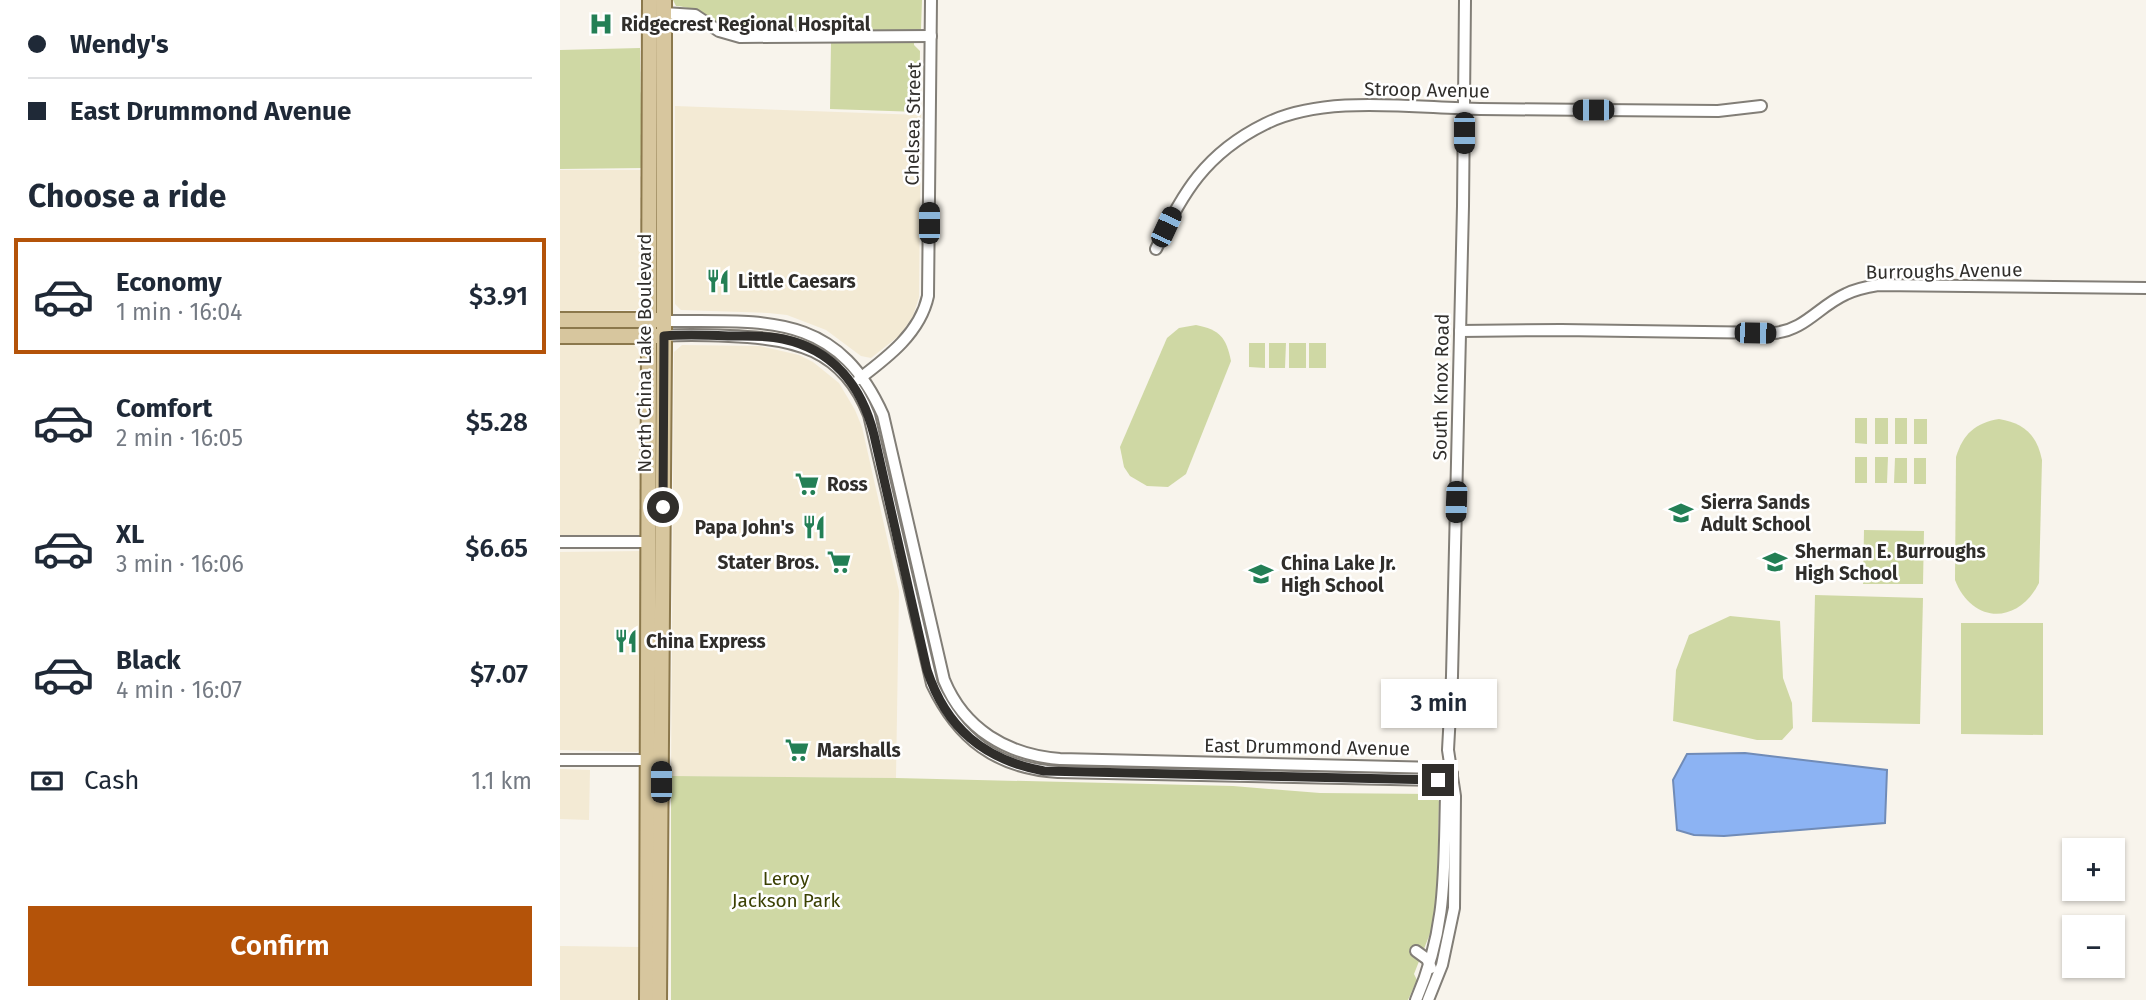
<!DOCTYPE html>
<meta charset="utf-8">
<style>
body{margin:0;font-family:"Fira Sans",sans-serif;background:#f6f6f7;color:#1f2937;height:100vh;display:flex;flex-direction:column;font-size:26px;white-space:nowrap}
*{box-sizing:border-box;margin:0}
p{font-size:23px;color:#747a83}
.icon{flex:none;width:38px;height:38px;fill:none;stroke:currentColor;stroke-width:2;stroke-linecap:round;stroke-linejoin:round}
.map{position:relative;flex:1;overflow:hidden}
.drawer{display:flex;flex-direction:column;background:#fff;width:560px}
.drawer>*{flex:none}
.hud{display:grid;align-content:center;height:154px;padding:0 28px;background:#fff}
.fabs{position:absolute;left:1502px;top:838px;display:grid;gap:14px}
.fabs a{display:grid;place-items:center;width:63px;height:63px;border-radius:0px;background:#fff;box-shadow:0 2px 5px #0004;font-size:35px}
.end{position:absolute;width:32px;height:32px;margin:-16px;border:9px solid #302e2b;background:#fff;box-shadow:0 0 0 4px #fff}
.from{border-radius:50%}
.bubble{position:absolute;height:49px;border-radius:0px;background:#fff;box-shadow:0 2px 5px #0004;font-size:23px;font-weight:600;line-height:49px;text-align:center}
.car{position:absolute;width:21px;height:42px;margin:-21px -10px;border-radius:9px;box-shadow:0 0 5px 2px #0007;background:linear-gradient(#222 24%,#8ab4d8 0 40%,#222 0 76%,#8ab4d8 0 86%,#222 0)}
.hud b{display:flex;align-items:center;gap:24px;height:66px;font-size:26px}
.hud b+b{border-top:2px solid #e0e1e3}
.hud i{width:18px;height:18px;background:#1f2937}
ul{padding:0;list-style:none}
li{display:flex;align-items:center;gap:21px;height:116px;margin:0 14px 10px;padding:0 14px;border:4px solid transparent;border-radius:0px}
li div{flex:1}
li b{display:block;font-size:26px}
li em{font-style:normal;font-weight:600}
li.on{border-color:#b45309}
li>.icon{width:63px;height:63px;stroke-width:1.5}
h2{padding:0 28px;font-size:32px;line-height:84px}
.pay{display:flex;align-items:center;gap:18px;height:77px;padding:0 28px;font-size:26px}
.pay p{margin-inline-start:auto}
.primary-button{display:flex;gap:14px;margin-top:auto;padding:14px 28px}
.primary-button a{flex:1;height:80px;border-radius:0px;background:#b45309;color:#fff;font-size:28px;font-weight:600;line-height:80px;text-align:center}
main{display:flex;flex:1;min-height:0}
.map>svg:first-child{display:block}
.commercial{fill:#f3ead4}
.green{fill:#cfd8a4}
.water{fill:#8cb3f3;stroke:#708bb7;stroke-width:2}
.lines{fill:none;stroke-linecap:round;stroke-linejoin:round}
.minor-casing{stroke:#827e77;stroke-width:14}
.major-casing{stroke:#8b784c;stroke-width:18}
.minor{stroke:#fff;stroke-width:10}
.major{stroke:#d7c69e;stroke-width:14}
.route{stroke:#302e2b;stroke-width:9}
.labels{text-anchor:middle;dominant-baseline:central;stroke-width:5;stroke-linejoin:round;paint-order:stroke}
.poi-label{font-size:19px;font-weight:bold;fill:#302e2b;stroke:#fff;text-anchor:start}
.street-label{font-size:19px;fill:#302e2b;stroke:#fff}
.park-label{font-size:19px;fill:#3b4103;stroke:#fff}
</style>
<main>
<section class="drawer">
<div class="hud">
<b><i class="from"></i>Wendy's</b>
<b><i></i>East Drummond Avenue</b>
</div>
<h2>Choose a ride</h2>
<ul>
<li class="on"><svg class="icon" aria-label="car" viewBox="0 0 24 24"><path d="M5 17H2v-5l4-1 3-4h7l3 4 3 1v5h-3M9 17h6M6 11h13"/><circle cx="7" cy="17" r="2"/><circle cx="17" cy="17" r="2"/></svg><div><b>Economy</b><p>1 min · 16:04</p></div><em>$3.91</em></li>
<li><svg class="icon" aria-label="car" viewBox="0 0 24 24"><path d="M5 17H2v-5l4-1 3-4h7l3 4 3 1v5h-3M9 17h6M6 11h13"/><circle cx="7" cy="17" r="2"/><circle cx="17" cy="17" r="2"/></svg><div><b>Comfort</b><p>2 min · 16:05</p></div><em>$5.28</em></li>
<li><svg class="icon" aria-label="car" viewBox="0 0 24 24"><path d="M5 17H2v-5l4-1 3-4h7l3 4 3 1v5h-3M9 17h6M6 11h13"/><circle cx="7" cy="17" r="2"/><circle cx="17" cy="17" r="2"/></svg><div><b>XL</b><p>3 min · 16:06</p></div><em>$6.65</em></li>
<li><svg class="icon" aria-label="car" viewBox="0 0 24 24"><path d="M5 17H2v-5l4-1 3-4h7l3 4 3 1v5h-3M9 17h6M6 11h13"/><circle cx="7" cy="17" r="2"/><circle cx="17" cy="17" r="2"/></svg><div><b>Black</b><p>4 min · 16:07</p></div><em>$7.07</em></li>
</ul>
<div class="pay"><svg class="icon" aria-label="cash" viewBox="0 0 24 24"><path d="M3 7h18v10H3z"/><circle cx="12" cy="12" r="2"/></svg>Cash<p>1.1 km</p></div>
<div class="primary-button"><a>Confirm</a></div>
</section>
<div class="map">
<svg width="1586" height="1000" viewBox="0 0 1586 1000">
<rect width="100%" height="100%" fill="#f8f4ec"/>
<g class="commercial">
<polygon points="115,106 361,115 359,297 353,316 340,335 311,358 301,356 266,330 227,315 208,313 121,310 115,304"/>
<polygon points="0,170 83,170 83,304 77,310 0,311"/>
<polygon points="0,345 74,345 82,354 84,532 80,537 0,537"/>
<polygon points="122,345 200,346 239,355 253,362 279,383 295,410 302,427 339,591 336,778 111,776 114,352"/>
<polygon points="82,551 81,748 77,752 0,750 0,552"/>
<polygon points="0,769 30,770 29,820 0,819"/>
<polygon points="0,946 80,947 80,1000 0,1000"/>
</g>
<g class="green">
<path d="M113 0H362L361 29 355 33 179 31C155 26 144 8 116 6Z"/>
<polygon points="280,37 354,40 354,45 360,51 359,112 270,109 271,43"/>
<polygon points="80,48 82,168 0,169 0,50"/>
<path d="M636 325C660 330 666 337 671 361L626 474 608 487 587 486 570 476 564 467 560 447 607 338 619 328Z"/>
<polygon points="689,343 705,343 705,368 689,367"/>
<polygon points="709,343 726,343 725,368 709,368"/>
<rect x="729" y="343" width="17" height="25"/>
<rect x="749" y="343" width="17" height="25"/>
<polygon points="1295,418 1307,418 1307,444 1295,443"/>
<rect x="1315" y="418" width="13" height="26"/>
<rect x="1335" y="418" width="12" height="26"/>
<rect x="1354" y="419" width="13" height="25"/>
<path d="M1439 419C1464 423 1477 435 1482 460L1479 583C1458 625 1412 624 1395 580L1396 457C1403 434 1415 423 1439 419Z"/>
<rect x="1295" y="457" width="12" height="26"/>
<polygon points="1315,457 1328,457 1327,483 1315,483"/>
<polygon points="1335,458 1347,458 1347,483 1334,483"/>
<rect x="1354" y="458" width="12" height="26"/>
<polygon points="1304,530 1364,531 1363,584 1303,584"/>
<polygon points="1255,595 1363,598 1360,724 1252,722"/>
<polygon points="1170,616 1220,621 1223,678 1232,703 1233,728 1222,740 1197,740 1113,721 1116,670 1129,635"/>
<polygon points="1401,623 1483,623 1483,735 1401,734"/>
<polygon points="111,776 336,778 673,786 760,793 873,794 879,801 877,892 873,926 854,974 857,980 848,1000 111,1000"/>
</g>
<polygon class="water" points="1185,753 1327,770 1325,823 1164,836 1134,835 1117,830 1113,780 1127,754"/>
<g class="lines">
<g class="minor-casing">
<g id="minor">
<polyline points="104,13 135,15 159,31 180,37 371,36"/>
<path d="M596 249C622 193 646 153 705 124 765 94 853 108 920 109 999 110 1079 110 1158 111L1201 106"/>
<path d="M104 321C203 322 276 310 323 415L384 680C404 729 447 755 500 759L879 768 892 774"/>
<path d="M900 331 1001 330 1214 333C1245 330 1259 306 1286 294 1296 289 1306 287 1318 285L1586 288"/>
<path d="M104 336C126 334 148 335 169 336 234 338 283 349 309 415L372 684C398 739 436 768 498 772L878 780 892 774"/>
<path d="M299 379C328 357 360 333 368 296L371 0"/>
<polyline points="0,542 89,542"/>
<polyline points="0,760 95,760"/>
<polyline points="856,951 867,959 871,968"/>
<path d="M856 1000C887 929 884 872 886 796L890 780"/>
<polyline points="868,1000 882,965 894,908 895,796 888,750 892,676 903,206 905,0"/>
</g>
</g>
<g class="major-casing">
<g id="major">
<polyline points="0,320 99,320"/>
<polyline points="0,336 99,336"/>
<polyline points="87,1000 90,0"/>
<polyline points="99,1000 104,349 104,0"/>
</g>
</g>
<use href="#minor" class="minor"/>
<use href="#major" class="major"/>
</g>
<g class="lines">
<path class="route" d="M103 507 104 336C126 334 147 335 169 336 187 336 206 335 223 339 274 350 302 387 314 435L367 670C386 728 424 760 484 771L878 780"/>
</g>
<defs>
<g id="hospital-bare" transform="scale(1.89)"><path d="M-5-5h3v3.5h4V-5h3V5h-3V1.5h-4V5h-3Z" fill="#237f55" stroke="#fff" stroke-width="2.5" paint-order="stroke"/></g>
<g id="restaurant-bare" transform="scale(1.89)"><path d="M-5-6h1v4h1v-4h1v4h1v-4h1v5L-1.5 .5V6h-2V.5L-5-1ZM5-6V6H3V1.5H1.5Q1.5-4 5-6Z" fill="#237f55" stroke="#fff" stroke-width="2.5" paint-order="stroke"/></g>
<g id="supermarket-bare" transform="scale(1.89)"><path d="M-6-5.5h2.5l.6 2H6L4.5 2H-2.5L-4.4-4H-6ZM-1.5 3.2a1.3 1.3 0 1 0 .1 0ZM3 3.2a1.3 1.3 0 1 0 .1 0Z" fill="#237f55" stroke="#fff" stroke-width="2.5" paint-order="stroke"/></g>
<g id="school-bare" transform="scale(1.89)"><path d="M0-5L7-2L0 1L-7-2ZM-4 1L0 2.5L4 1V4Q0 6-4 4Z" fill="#237f55" stroke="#fff" stroke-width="2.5" paint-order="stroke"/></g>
</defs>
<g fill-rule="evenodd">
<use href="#hospital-bare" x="41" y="24"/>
<use href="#restaurant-bare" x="158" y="281"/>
<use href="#supermarket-bare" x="247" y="484"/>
<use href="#school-bare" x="1121" y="513"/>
<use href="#restaurant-bare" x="254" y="527"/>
<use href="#supermarket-bare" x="279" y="562"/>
<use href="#school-bare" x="1215" y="562"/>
<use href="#school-bare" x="701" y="574"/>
<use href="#restaurant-bare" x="66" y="641"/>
<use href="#supermarket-bare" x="237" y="750"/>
</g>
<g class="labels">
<g class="poi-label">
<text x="61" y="24">Ridgecrest Regional Hospital</text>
<text x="178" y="281">Little Caesars</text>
<text x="267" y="484">Ross</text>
<text x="1141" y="502">Sierra Sands<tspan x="1141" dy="22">Adult School</tspan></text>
<text x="234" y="527" text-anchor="end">Papa John's</text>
<text x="1235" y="551">Sherman E. Burroughs<tspan x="1235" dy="22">High School</tspan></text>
<text x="259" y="562" text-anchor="end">Stater Bros.</text>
<text x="721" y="563">China Lake Jr.<tspan x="721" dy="22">High School</tspan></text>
<text x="86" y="641">China Express</text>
<text x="257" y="750">Marshalls</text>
</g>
<g class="street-label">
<text transform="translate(867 90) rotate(1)">Stroop Avenue</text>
<text transform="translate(353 124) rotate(-89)">Chelsea Street</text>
<text transform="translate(1384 271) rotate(-1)">Burroughs Avenue</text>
<text transform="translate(84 353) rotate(-90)">North China Lake Boulevard</text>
<text transform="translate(881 387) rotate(-89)">South Knox Road</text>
<text transform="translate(747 747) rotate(1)">East Drummond Avenue</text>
</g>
<g class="park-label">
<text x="226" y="878">Leroy<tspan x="226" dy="22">Jackson Park</tspan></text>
</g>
</g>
</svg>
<div class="fabs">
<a>+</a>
<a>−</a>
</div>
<i class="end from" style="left:103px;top:507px"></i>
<i class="end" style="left:878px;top:780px"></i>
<div class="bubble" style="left:821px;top:679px;width:116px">3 min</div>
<i class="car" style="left:1033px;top:110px;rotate:270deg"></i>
<i class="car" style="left:904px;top:133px;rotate:180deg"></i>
<i class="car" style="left:369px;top:223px;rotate:0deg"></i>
<i class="car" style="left:606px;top:227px;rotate:25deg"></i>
<i class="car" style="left:1195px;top:333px;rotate:91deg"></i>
<i class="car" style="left:896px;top:502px;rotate:182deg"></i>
<i class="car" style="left:101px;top:782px;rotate:0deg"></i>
</div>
</main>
